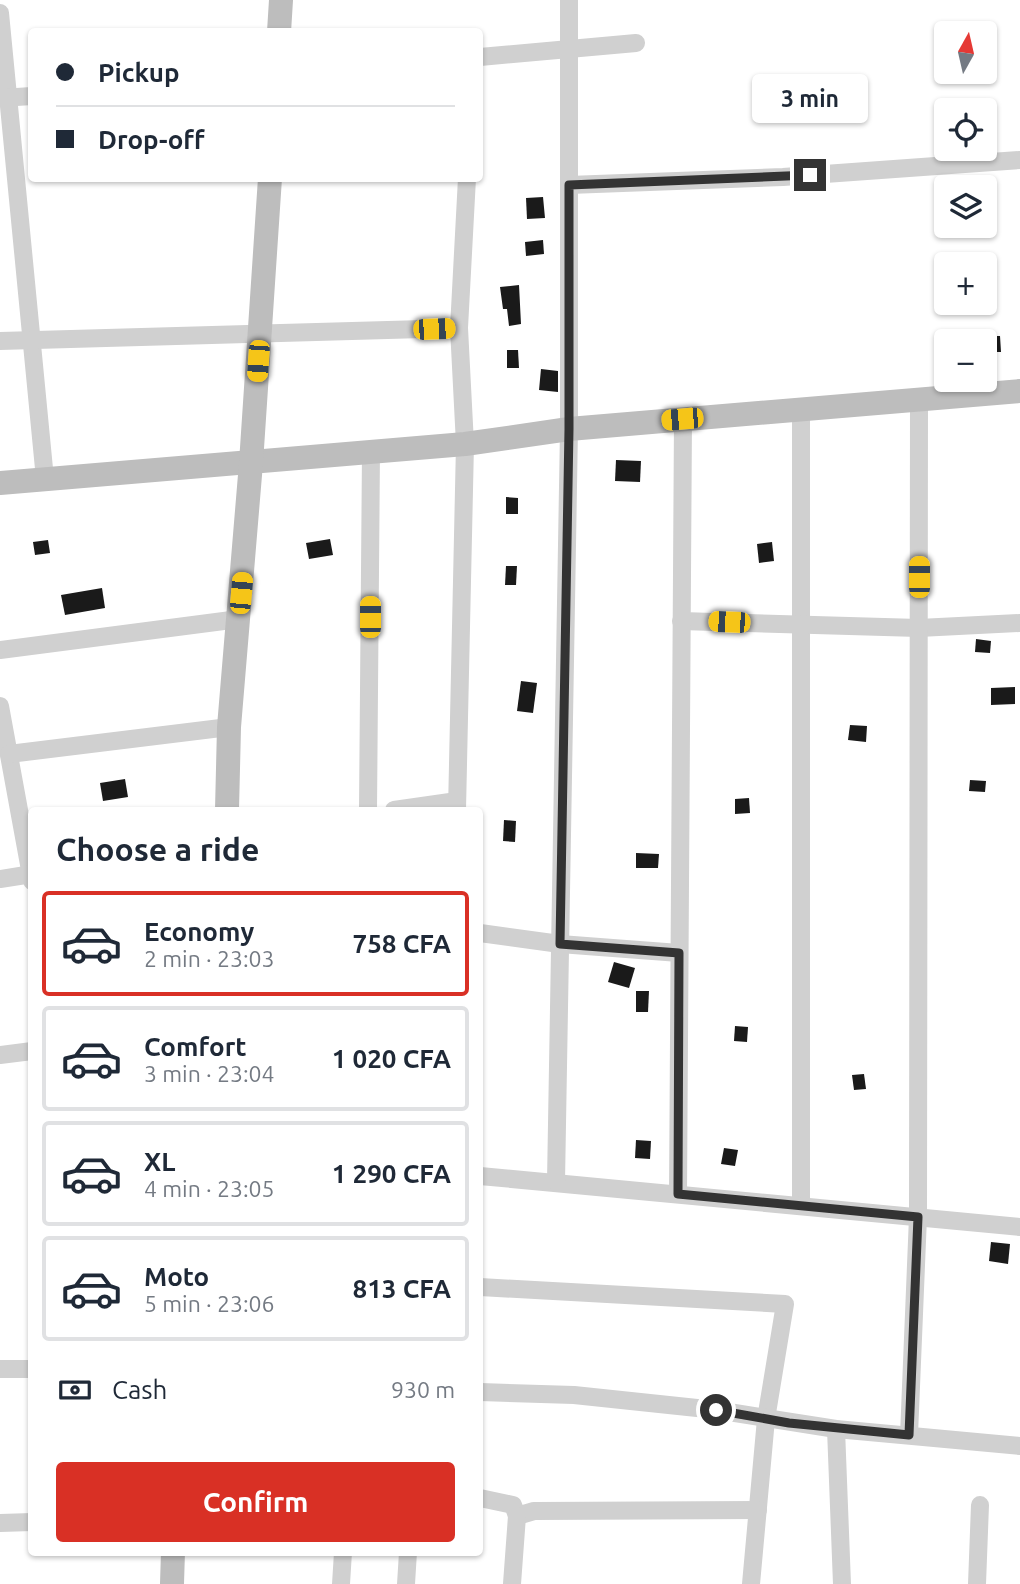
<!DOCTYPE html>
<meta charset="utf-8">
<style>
body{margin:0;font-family:Ubuntu,sans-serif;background:#f2f2f3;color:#1f2937;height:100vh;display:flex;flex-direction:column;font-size:26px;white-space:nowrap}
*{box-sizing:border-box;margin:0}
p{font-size:23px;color:#747a83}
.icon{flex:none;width:38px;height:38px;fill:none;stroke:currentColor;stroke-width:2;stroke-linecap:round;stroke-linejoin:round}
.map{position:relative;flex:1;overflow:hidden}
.sheet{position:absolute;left:28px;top:807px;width:455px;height:749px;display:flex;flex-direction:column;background:#fff;border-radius:7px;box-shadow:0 2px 5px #0004}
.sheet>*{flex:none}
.top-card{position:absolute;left:28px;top:28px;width:455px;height:154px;border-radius:7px;box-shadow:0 2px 5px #0004;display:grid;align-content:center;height:154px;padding:0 28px;background:#fff}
.needle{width:46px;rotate:8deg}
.buttons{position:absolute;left:934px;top:21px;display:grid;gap:14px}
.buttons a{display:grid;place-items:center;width:63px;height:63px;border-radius:7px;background:#fff;box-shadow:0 2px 5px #0004;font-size:35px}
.end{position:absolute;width:32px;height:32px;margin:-16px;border:9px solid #333;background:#fff;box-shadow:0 0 0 4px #fff}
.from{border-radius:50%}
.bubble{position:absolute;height:49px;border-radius:7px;background:#fff;box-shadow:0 2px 5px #0004;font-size:23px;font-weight:700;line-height:49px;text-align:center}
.car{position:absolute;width:21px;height:42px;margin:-21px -10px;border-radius:9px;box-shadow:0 0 5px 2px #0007;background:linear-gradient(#f5c518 24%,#345 0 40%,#f5c518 0 76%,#345 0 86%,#f5c518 0)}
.top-card b{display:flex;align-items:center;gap:24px;height:66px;font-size:26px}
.top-card b+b{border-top:2px solid #e0e1e3}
.top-card i{width:18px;height:18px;background:#1f2937}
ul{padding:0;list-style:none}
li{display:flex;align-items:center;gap:21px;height:105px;margin:0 14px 10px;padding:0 14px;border:4px solid #e0e1e3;border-radius:7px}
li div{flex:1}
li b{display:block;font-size:26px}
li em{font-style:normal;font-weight:700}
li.on{border-color:#d93025}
li>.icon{width:63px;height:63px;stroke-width:1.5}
h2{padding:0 28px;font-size:32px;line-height:84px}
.pay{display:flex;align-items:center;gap:18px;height:77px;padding:0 28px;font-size:26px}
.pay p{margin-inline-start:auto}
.cta{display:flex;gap:14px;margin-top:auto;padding:14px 28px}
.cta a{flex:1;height:80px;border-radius:7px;background:#d93025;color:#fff;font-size:28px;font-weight:700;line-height:80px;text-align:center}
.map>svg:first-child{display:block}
.building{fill:#1a1a1a}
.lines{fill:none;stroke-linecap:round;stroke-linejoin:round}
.street{stroke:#d0d0d0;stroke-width:18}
.secondary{stroke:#bdbdbd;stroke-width:24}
.route{stroke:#333;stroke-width:9}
</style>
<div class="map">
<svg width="1020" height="1584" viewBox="0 0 1020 1584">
<rect width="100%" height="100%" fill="#fff"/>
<g class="building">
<polygon points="543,197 545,218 527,219 526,198"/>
<polygon points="543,240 544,254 526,256 525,242"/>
<polygon points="519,285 521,324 509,326 507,309 503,309 500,287"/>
<polygon points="985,336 1000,336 1001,352 986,352"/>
<polygon points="507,350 518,350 519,368 507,368"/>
<polygon points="541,369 558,371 558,392 539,390"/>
<polygon points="616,460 641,461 640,482 615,481"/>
<polygon points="506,497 518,498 518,514 506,514"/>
<polygon points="330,539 333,555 309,559 306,543"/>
<polygon points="48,540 50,553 35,555 33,542"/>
<polygon points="772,542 774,561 759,563 757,544"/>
<polygon points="506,566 517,566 516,585 505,585"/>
<polygon points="102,588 105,608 65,615 61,595"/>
<polygon points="976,639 991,641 990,653 975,652"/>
<polygon points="521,681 537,683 533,713 517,711"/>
<polygon points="1015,687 1015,704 991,705 991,688"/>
<polygon points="850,725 867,726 866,742 848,740"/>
<polygon points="125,779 128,797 103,801 100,783"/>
<polygon points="970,780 986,781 985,792 969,791"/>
<polygon points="749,798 750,813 735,814 735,799"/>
<polygon points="504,820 516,821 515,842 503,841"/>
<polygon points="636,853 659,854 658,868 636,868"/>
<polygon points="614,962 635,968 629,988 608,982"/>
<polygon points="636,991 649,991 648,1012 636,1012"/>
<polygon points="735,1026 748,1027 747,1042 734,1041"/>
<polygon points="864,1074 866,1089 854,1090 852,1075"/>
<polygon points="636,1140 651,1141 650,1159 635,1158"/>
<polygon points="724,1148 738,1150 735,1166 721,1164"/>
<polygon points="991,1242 1010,1244 1008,1264 989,1261"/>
</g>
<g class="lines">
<g class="street">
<polyline points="0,13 45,479"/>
<polyline points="480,57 636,43"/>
<polyline points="0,98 32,96"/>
<polyline points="569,185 783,177 1020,160"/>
<polyline points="0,341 459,328"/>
<polyline points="801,409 801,1206"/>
<polyline points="681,621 919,628 1020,623"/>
<polyline points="0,650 239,619"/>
<polyline points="0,706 32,881"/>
<polyline points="9,754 229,727"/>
<polyline points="368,810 371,451"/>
<polyline points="394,810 457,801"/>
<polyline points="457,810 465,444 459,328 467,178"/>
<polyline points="0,879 32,874"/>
<polyline points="480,933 560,944 679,953"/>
<polyline points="0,1055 32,1051"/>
<polyline points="480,1176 1020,1227"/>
<polyline points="556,1182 569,429 569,0"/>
<polyline points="678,1194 683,419"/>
<polyline points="480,1287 785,1304 766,1419 751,1584"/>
<polyline points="0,1369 32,1369"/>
<polyline points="480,1392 574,1395 716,1410 836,1429 1020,1446"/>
<polyline points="836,1429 842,1584"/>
<polyline points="909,1435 918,1217 919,400"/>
<polyline points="480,1498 513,1505 517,1516 534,1511 758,1510"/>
<polyline points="0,1523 32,1522"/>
<polyline points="341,1584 343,1552"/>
<polyline points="406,1584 408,1552"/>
<polyline points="512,1584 517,1516"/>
<polyline points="977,1584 980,1505"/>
</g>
<g class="secondary">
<polyline points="279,32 281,0"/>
<polyline points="0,483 465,444 569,429 1020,391"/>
<polyline points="227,810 229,727 251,463 270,178"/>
<polyline points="172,1584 173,1552"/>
</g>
</g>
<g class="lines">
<polyline class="route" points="716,1410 789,1423 909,1435 918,1217 678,1194 679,953 560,944 569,429 569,185 810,175"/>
</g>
</svg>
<div class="buttons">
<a><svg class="needle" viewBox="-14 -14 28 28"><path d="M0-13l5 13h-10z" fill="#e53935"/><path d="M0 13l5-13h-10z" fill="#747a83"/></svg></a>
<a><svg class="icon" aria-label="locate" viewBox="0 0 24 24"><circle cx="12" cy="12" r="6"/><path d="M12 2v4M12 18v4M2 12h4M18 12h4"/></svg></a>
<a><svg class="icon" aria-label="layers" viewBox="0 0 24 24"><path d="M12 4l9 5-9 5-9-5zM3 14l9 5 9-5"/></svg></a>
<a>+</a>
<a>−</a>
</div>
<i class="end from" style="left:716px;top:1410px"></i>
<i class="end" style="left:810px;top:175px"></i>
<div class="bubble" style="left:752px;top:74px;width:116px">3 min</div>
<i class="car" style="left:434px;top:329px;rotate:88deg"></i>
<i class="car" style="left:258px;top:361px;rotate:184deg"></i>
<i class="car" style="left:682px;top:419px;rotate:265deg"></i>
<i class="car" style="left:919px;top:577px;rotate:0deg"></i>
<i class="car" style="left:241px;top:593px;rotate:5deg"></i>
<i class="car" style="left:370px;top:617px;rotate:0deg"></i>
<i class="car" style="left:729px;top:622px;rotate:272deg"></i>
<div class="top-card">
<b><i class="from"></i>Pickup</b>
<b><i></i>Drop-off</b>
</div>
<section class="sheet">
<h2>Choose a ride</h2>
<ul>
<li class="on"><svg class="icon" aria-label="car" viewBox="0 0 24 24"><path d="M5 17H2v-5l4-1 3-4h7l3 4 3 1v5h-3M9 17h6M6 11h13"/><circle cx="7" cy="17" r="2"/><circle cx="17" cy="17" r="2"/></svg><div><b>Economy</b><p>2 min · 23:03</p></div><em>758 CFA</em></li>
<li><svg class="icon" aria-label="car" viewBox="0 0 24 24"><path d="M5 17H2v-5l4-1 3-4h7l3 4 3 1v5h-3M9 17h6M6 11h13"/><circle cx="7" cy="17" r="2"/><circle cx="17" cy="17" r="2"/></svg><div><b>Comfort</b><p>3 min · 23:04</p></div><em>1 020 CFA</em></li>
<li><svg class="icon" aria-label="car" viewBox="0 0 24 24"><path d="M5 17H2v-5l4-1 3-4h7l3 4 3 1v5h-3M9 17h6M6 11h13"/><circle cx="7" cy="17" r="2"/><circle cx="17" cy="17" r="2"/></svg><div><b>XL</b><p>4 min · 23:05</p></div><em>1 290 CFA</em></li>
<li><svg class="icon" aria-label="car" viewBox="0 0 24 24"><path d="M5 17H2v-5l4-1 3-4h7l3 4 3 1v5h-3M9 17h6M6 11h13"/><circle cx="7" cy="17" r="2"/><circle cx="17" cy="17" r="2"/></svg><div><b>Moto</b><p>5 min · 23:06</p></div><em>813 CFA</em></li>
</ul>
<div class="pay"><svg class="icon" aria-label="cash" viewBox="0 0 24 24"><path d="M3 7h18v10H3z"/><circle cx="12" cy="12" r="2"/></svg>Cash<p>930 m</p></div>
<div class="cta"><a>Confirm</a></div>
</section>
</div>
